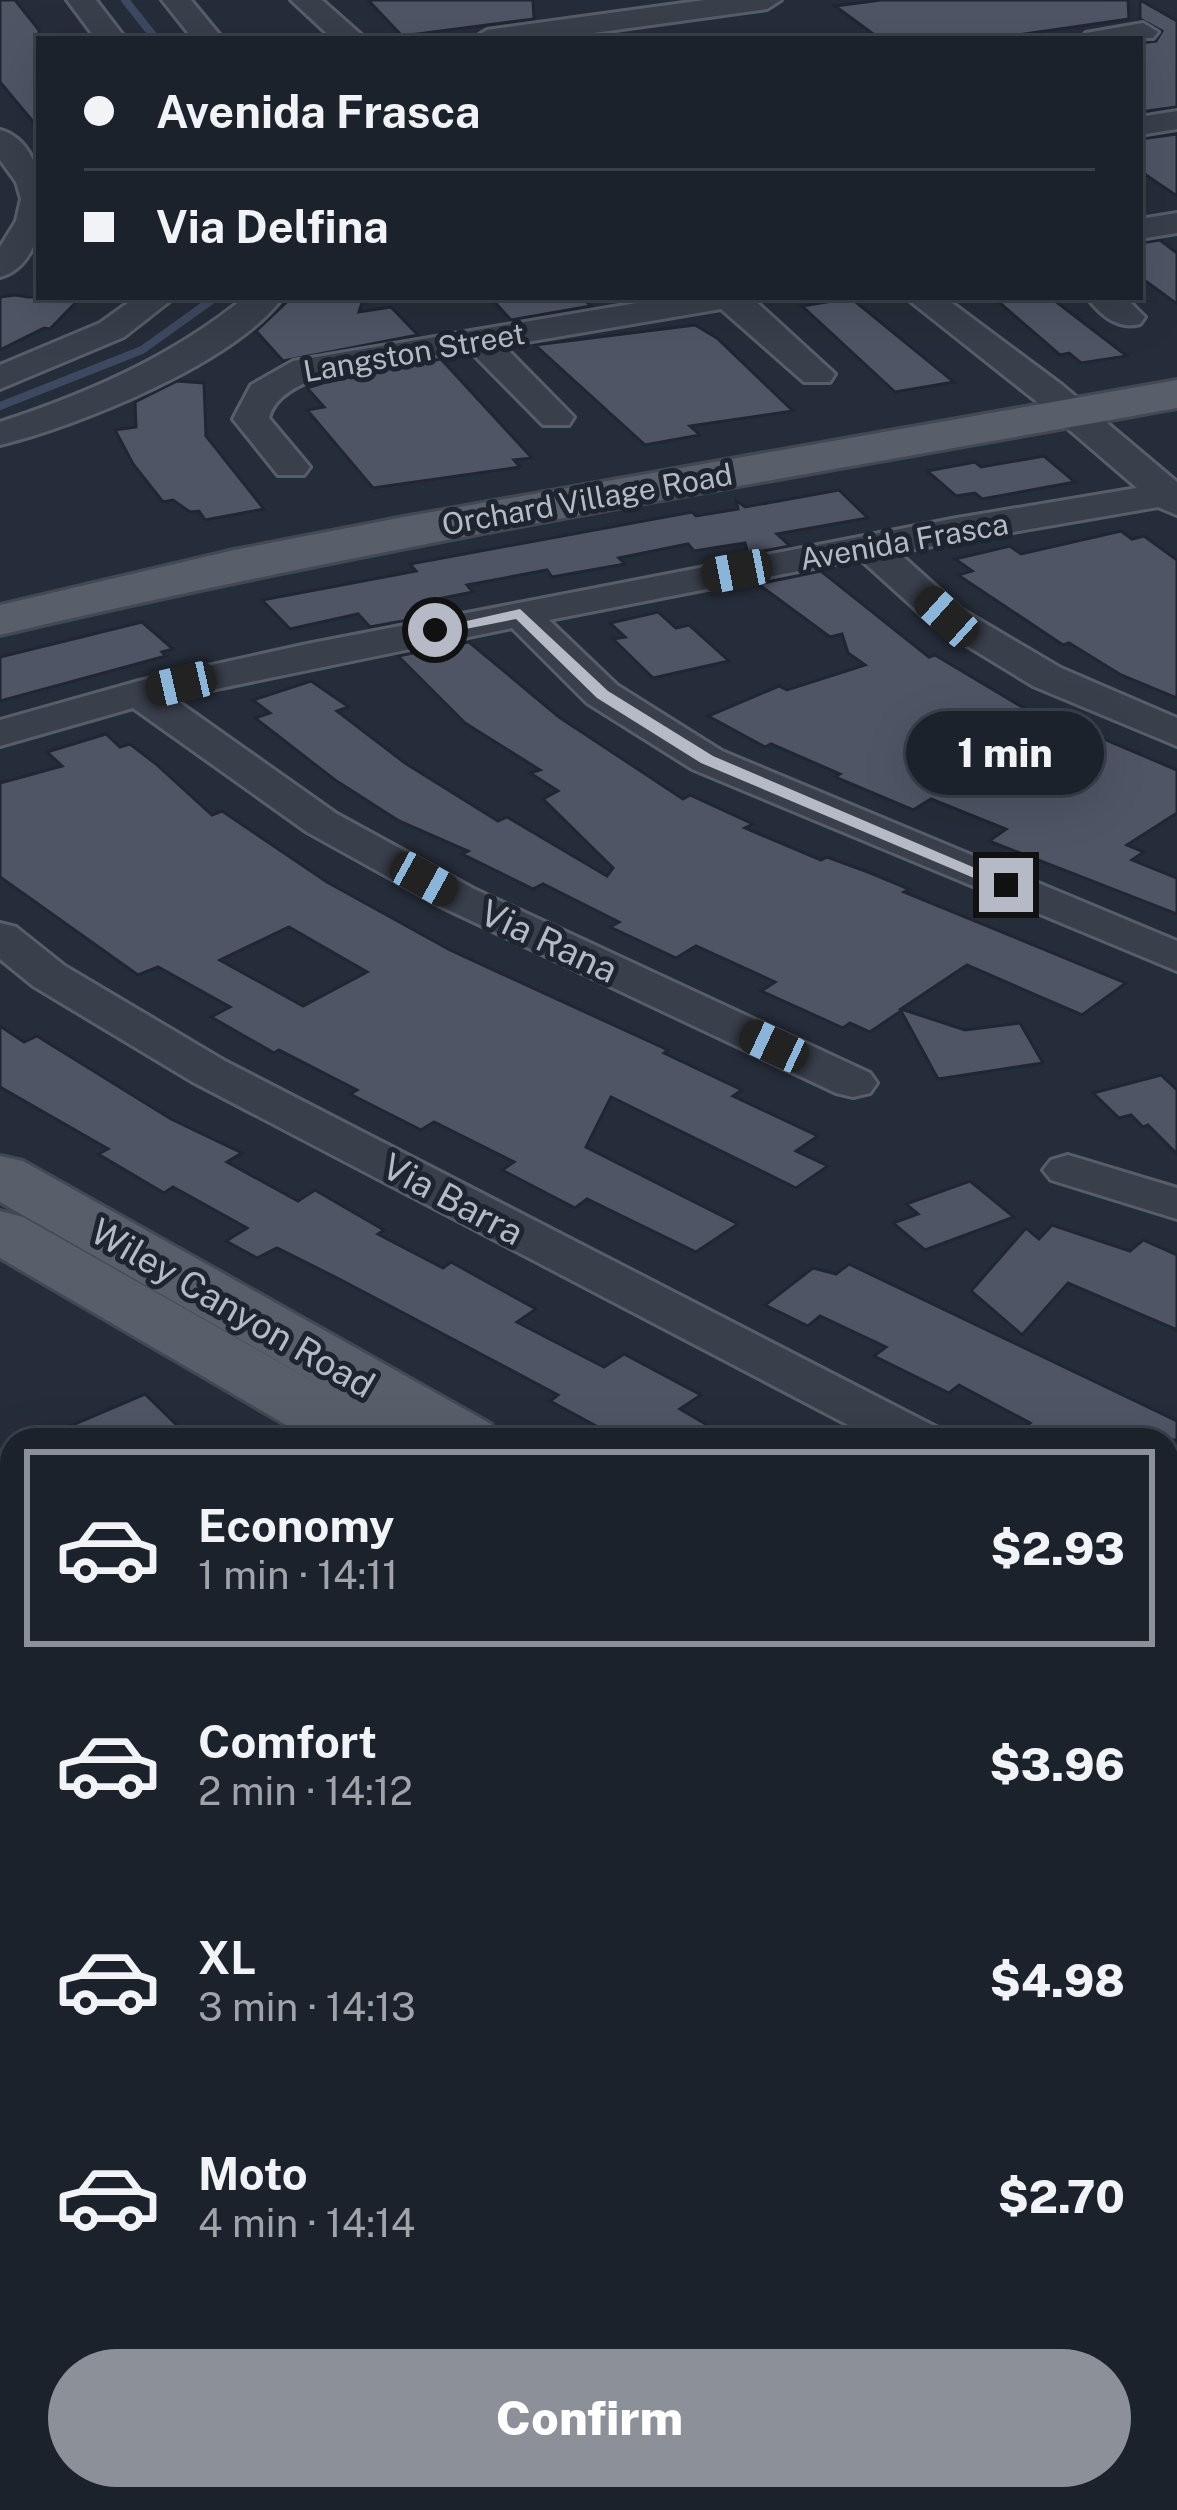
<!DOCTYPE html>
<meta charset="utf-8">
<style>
body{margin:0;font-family:"Public Sans",sans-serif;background:#292f38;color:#f1f3f6;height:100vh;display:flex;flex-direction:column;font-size:45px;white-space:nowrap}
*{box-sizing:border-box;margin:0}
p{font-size:39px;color:#a0a4a9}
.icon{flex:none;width:66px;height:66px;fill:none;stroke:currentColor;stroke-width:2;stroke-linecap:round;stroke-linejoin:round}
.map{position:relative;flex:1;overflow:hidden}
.details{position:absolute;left:0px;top:1428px;width:1179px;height:1083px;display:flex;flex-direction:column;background:#1c222c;border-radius:36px 36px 0 0;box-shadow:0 12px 48px #0002,0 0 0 3px #3a3f48}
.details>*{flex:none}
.guide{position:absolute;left:36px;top:36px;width:1107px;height:264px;border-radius:0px;box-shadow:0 12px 48px #0002,0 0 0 3px #3a3f48;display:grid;align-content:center;height:264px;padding:0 48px;background:#1c222c}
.end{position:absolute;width:54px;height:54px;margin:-27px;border:15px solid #b5bac6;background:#111;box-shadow:0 0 0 6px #111}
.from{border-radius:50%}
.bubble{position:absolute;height:84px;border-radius:42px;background:#1c222c;box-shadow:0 12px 48px #0002,0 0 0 3px #3a3f48;font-size:39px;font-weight:800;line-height:84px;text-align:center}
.car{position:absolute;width:36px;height:72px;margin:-36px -18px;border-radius:15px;box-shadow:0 0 9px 3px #0007;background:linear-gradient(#222 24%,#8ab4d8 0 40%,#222 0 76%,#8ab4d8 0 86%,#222 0)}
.guide b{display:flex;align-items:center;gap:42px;height:114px;font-size:45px}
.guide b+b{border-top:3px solid #3a3f48}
.guide i{width:30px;height:30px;background:#f1f3f6}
ul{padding:21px 0 0;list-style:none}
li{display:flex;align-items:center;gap:36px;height:198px;margin:0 24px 18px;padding:0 24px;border:6px solid transparent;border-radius:0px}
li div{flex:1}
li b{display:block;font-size:45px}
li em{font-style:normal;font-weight:800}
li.current{border-color:#8c9099}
li>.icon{width:108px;height:108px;stroke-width:1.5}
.action{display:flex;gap:24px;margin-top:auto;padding:24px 48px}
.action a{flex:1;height:138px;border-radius:72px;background:#8c9099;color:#fff;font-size:48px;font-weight:800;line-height:138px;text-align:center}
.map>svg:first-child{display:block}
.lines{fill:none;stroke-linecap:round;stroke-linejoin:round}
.stream{stroke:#3d4961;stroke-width:8}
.building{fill:#4f5565;stroke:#202632;stroke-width:3;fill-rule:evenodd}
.minor-casing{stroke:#575d69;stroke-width:6}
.major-casing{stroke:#424854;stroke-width:6}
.minor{fill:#393f4b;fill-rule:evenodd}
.major{fill:#585e6a;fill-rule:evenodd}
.route{fill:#b5bac6}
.labels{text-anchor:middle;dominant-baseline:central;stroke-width:10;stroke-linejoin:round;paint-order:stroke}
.far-street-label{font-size:30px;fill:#b5bac6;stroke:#1e2430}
.street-label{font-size:36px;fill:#b5bac6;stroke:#1e2430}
</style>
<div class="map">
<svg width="1177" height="2510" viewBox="0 0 1177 2510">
<rect width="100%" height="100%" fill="#262d3a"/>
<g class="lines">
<g class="stream">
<polyline points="125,0 156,39"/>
<polyline points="0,406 142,350 216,297"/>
</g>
</g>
<g class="building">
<polygon points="0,0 15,0 39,30 39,129 0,82"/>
<polygon points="368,0 533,0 534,19 402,36"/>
<polygon points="881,0 1128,0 1129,19 989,39 880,39 835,6"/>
<polygon points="1140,0 1177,21 1177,107 1140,112 1140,43 1156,41 1162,31 1140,19"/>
<polygon points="1177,134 1177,196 1140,171 1140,139"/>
<polygon points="1160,240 1177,253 1177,304 1140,277 1140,243"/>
<polygon points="15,295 28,297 81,297 50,329 44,328 0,350 0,297"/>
<polygon points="292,297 364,297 359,312 391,307 418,335 283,361 256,331"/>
<polygon points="490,297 581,297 591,306 511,320"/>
<polygon points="993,297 1050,297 1127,356 1081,363 1069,353 1060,355"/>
<polygon points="851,298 954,382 895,392 802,306"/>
<polygon points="695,325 717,338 793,411 690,426 700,435 645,445 535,345"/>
<polygon points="441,359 532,458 514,460 520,467 373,488 307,410 324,407 307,388 357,372"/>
<polygon points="177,381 204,383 206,436 264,509 205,520 199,511 190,512 173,500 163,502 133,464 115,430 136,427 135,402"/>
<polygon points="1044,456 1075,482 982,499 975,493 956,496 927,471 975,462 981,467"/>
<polygon points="839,490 868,518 777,534 790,546 748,554 745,543 694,551 688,544 619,558 625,564 552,577 547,570 467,585 473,592 428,601 441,614 370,627 358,614 290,629 262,600 416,571 410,564 692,512 696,516 738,509 736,500 745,507"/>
<polygon points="1121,531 1132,539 1144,536 1177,560 1177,698 1121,675 1069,643 1063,645 958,575 972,571 955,559 1010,546 1021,554"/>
<polygon points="821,571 929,657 935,655 1044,720 1052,717 1177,770 1177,813 1127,845 1144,852 1132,860 1177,878 1177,914 989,841 1006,829 931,799 913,810 835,777 840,774 771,744 765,747 708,716 779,686 787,690 865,665 848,653 842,634 830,637 758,584"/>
<polygon points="658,612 676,628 689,625 729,661 653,678 613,639 625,637 610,623"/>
<polygon points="142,622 173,649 162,652 166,656 0,701 0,657"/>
<polygon points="469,642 559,717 683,799 690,795 753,824 745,828 821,860 827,857 868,872 909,889 904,892 1126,983 1082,1015 967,965 901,1009 965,1030 1020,1023 1043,1063 938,1079 901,1011 870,1032 850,1023 843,1028 761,991 775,982 696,946 676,958 610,927 619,922 543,884 533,889 462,854 468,851 399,821 335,780 255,718 270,713 253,700 311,681 349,707 337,711 405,763 498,821 507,817 607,876 613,868 543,799 558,791 530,773 540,770 465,723 398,656"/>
<path d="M106 734 120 747 130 744 156 764 212 815 222 811 327 882 450 950 668 1050 664 1053 742 1090 733 1096 818 1136 796 1151 828 1166 796 1188 611 1097 586 1147 738 1224 696 1252 587 1199 575 1208 502 1170 514 1162 434 1122 421 1130 350 1094 357 1090 279 1050 274 1053 211 1017 230 1007 158 967 138 975 0 877V783L62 766 47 752ZM289 927 367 972 303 1006 220 960Z"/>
<polygon points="0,1026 24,1042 37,1036 171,1119 242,1153 227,1162 298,1201 315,1190 384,1230 378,1234 443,1268 451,1262 536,1309 517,1322 604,1367 624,1354 701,1395 680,1409 733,1440 622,1440 550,1401 558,1395 343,1281 277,1248 257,1258 226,1241 247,1228 173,1187 164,1193 98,1154 108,1149 0,1087"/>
<polygon points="1161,1075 1177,1090 1177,1154 1148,1125 1143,1127 1131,1115 1119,1118 1093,1093"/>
<polygon points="970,1181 1014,1217 925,1250 893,1223 918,1214 906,1204"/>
<polygon points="1052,1225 1130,1251 1143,1240 1177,1255 1177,1330 1068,1283 1022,1335 971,1291 1026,1228 1039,1239"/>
<polygon points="849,1264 1177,1421 1177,1440 1007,1440 1030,1423 959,1385 949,1393 874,1356 886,1347 820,1316 808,1326 765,1305 813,1268 836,1274"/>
<polygon points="145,1394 192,1440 37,1440"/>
</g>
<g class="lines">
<g class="minor-casing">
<g id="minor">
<polygon points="67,0 96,0 126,39 96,39"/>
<polygon points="162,0 191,0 223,39 193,39"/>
<polygon points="291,0 322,0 366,39 333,39"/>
<polygon points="705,0 781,0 767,9 550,39 472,39 487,30"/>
<polygon points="1143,23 1158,32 1153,38 1081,39 1086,33"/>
<polygon points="1177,111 1177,129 1140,135 1140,117"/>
<path d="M0 130C56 144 56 263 0 277V247L16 221 21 199 16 182 0 160Z"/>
<polygon points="1177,213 1177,233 1140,239 1140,219"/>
<polygon points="136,297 175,297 124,337 0,389 0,365 100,323"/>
<path d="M245 297H283C235 363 78 426 0 445V422C89 393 173 356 245 297Z"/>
<path d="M672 297H751L835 374 830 382H804L721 309 504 346 574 417 569 425H543L470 351C421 359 282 364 269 418L310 467 304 475H278L233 419 251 385 293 361Z"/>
<polygon points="905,297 944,297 1062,385 1177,482 1177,515 1158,507 898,552 961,609 1061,668 1177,718 1177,746 1033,686 933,625 860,559 549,620 617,685 722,751 1177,941 1177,971 692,769 587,703 512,628 173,698 337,814 474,889 870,1073 877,1083 870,1093 853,1097 836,1093 442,907 307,832 133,708 0,746 0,720 139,681 307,644 957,518 1137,488 1036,401"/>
<path d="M1087 297H1125L1145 317 1140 324C1118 330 1100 315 1087 297Z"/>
<polygon points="0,923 16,927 65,966 225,1061 938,1428 946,1440 877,1440 191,1081 33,986 0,959"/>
<polygon points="1068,1155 1177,1188 1177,1219 1051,1180 1043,1170 1051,1160"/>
<polygon points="1167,1560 1177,1563 1177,1605 1167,1602"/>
<polygon points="0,1581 12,1582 12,1620 0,1619"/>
</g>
</g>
<g class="major-casing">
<g id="major">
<path d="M1177 380V408C784 479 389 543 0 635V605L234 550 409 516Z"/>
<polygon points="0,1156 23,1161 491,1424 501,1440 414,1440 388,1425 398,1440 312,1440 0,1258 0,1211 23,1217 332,1392 0,1202"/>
<polygon points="1167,1859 1177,1862 1177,1925 1167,1922"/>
<polygon points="1167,1938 1177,1941 1177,2006 1167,2003"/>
</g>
</g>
<use href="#minor" class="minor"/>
<use href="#major" class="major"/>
</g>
<polygon class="route" points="520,609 608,691 713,756 1015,885 1000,889 701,763 597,698 516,619 435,635 427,630"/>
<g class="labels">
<g class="far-street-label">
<text transform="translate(414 352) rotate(-10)">Langston Street</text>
<text transform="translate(587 499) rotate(-10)">Orchard Village Road</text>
<text transform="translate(904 541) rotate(-10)">Avenida Frasca</text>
</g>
<g class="street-label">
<text transform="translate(549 941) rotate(25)">Via Rana</text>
<text transform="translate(453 1199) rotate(28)">Via Barra</text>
<text transform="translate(233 1308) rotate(30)">Wiley Canyon Road</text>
</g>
</g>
</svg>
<i class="end from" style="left:435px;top:630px"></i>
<i class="end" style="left:1006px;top:885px"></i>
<div class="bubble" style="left:906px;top:711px;width:198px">1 min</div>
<i class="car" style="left:737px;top:571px;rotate:259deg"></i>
<i class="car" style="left:947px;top:617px;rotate:312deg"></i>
<i class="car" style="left:181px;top:684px;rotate:257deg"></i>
<i class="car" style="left:424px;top:879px;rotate:119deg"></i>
<i class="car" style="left:774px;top:1046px;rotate:295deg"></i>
<div class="guide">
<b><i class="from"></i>Avenida Frasca</b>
<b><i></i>Via Delfina</b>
</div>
<section class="details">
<ul>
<li class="current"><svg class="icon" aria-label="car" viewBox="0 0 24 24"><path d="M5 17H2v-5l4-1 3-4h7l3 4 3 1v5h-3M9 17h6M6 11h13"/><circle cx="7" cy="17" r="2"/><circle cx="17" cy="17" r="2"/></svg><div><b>Economy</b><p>1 min · 14:11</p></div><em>$2.93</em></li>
<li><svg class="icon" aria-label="car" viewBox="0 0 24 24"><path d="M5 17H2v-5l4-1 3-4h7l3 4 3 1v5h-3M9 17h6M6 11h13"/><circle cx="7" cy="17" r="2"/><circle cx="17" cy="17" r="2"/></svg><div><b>Comfort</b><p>2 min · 14:12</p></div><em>$3.96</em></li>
<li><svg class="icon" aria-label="car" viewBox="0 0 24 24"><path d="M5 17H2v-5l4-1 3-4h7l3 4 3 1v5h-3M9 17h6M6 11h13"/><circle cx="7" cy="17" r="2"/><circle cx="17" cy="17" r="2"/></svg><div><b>XL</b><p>3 min · 14:13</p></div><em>$4.98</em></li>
<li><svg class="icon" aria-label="car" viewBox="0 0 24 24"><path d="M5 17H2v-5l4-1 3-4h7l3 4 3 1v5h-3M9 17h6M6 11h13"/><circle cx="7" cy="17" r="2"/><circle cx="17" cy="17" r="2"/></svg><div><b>Moto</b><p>4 min · 14:14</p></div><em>$2.70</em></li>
</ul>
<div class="action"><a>Confirm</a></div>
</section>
</div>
